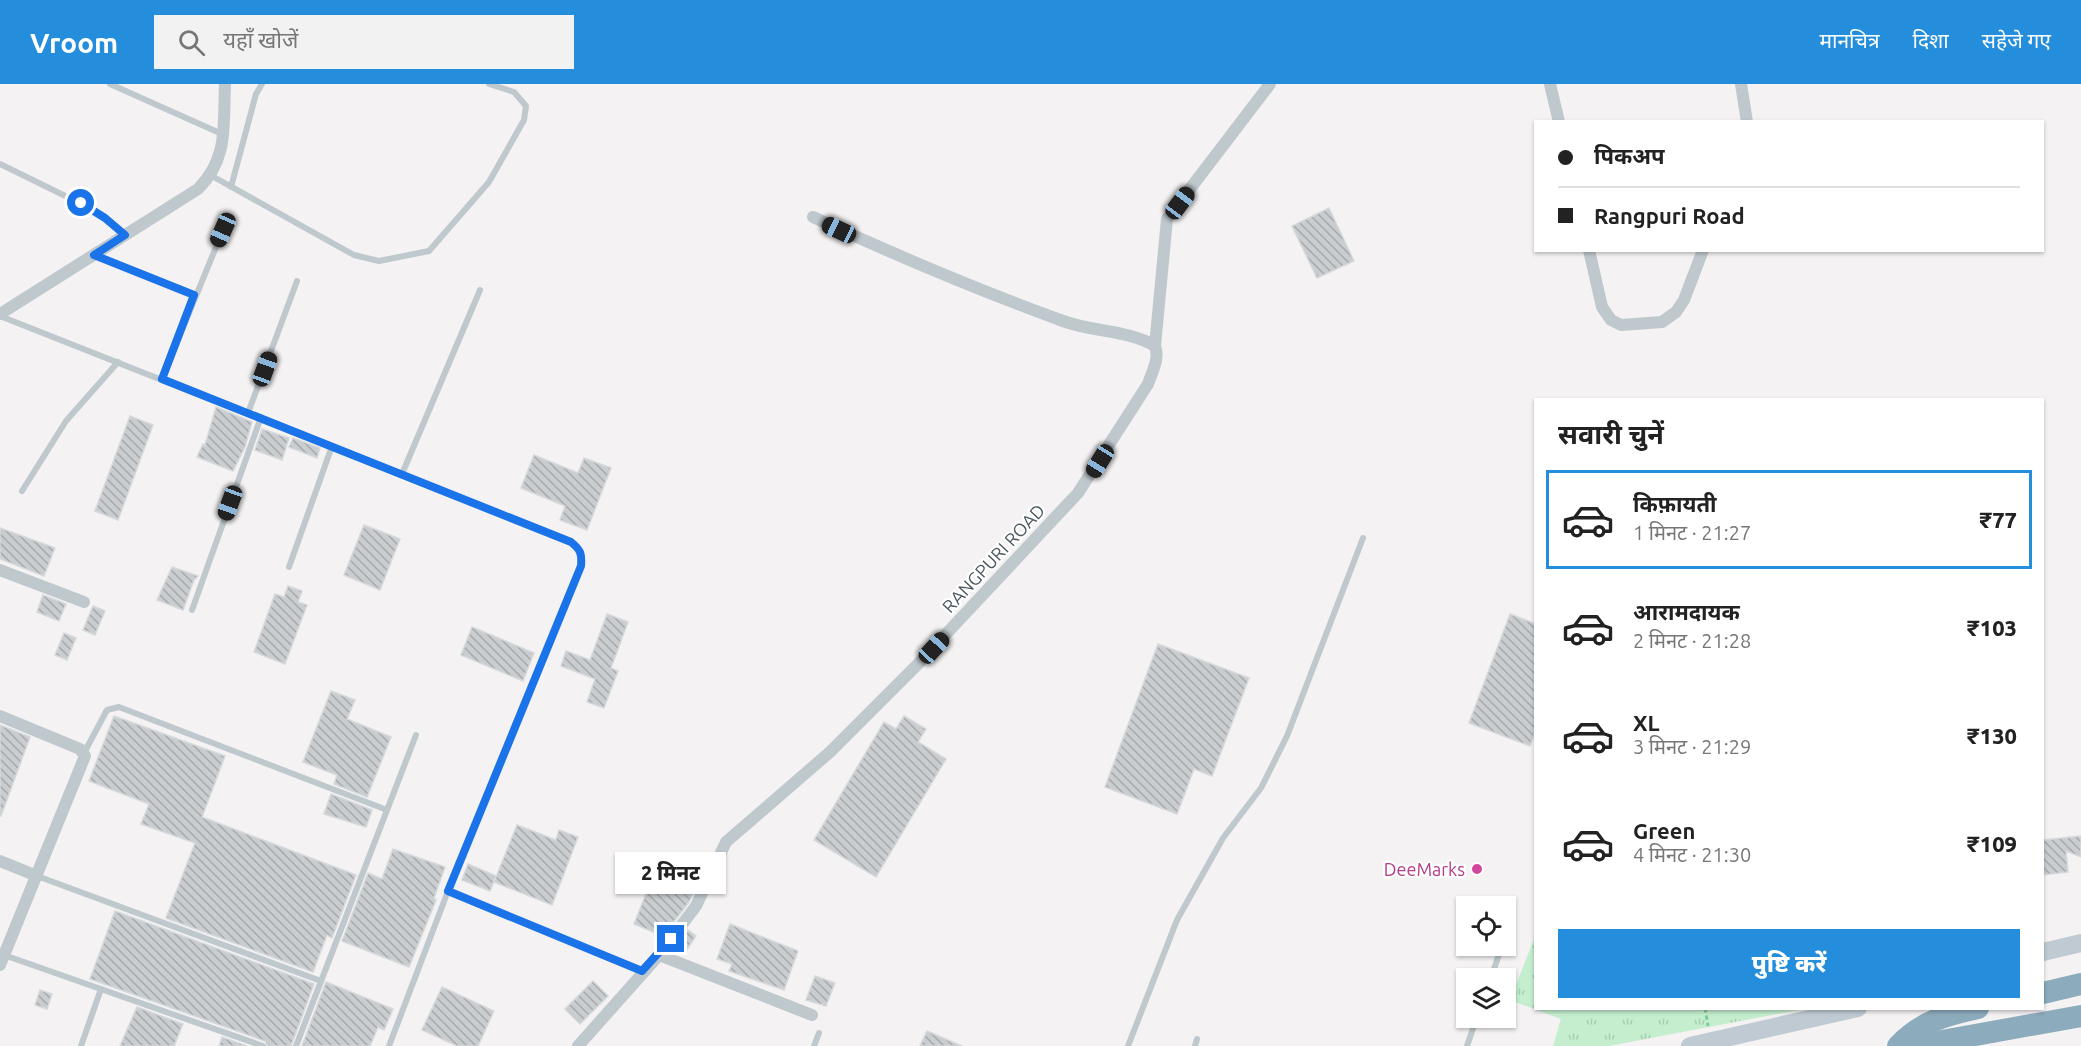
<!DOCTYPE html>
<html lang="hi">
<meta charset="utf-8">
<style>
body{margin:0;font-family:Ubuntu,"Noto Sans Devanagari",sans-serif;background:#f2f2f2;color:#222;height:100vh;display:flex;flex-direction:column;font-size:22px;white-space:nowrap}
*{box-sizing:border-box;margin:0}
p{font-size:20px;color:#767676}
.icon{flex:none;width:33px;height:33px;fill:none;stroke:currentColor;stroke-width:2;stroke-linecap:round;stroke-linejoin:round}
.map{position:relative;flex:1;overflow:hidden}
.panel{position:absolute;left:1534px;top:314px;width:510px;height:612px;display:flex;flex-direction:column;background:#fff;border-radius:0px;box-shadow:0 2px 4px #0004}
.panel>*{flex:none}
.top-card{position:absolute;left:1534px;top:36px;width:510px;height:132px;border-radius:0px;box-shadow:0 2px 4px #0004;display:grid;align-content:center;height:132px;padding:0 24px;background:#fff}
.buttons{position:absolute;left:1456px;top:812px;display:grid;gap:12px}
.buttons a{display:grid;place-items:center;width:60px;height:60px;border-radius:0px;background:#fff;box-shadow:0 2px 4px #0004;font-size:30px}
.end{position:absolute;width:27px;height:27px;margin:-14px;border:8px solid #1a73e8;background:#fff;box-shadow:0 0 0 3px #fff}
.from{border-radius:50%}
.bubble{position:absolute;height:42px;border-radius:0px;background:#fff;box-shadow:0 2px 4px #0004;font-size:20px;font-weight:800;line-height:42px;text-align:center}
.car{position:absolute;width:18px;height:36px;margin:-18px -9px;border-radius:8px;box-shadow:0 0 4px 2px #0007;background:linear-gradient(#222 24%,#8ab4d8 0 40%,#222 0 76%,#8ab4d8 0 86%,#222 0)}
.top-card b{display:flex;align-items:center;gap:21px;height:57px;font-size:22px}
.top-card b+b{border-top:2px solid #e0e0e0}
.top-card i{width:15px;height:15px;background:#222}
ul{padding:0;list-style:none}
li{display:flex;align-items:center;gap:18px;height:99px;margin:0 12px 9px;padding:0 12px;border:3px solid transparent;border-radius:0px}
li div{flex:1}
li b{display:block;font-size:22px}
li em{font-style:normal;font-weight:800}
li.current{border-color:#248edc}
li>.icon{width:54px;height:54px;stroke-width:1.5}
h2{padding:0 24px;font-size:27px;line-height:72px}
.button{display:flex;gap:12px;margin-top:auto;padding:12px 24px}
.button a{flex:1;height:69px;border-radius:0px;background:#248edc;color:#fff;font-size:24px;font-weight:800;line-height:69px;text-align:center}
header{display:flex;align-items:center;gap:36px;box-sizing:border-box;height:84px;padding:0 30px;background:#248edc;color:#fff}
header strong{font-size:28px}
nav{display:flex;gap:33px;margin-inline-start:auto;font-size:21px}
.search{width:420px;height:54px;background:#f2f2f2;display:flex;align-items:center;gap:15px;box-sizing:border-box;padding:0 21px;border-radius:0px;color:#767676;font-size:22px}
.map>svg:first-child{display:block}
.grass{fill:url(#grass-tufts)}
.building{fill:url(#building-back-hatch);stroke:#d6d9dc;stroke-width:1.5}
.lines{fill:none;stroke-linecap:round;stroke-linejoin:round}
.path{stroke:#7dca99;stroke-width:3;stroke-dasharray:4.5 3;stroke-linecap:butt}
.service{stroke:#bec8cd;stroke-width:6}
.minor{stroke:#bec8cd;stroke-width:12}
.secondary{stroke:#bfcad2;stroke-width:18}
.motorway{stroke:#8cabbd;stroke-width:22}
.route{stroke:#1a73e8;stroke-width:8}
.hotel-dot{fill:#d1479c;stroke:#fff;stroke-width:2}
.labels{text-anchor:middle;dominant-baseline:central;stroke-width:4.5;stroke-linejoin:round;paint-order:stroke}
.street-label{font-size:18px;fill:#4a575e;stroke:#fff}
.hotel-label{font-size:18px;fill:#b23c85;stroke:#fff;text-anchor:end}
</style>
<header>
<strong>Vroom</strong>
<div class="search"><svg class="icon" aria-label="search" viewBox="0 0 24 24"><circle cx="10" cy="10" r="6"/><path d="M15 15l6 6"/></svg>यहाँ खोजें</div>
<nav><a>मानचित्र</a><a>दिशा</a><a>सहेजे गए</a></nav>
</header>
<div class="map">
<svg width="2081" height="962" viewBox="0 0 2081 962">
<defs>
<pattern id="grass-tufts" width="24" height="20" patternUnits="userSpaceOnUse" patternTransform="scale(1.5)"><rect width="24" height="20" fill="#c4eece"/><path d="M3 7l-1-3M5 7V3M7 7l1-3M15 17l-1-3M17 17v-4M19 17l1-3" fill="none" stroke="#aaceb3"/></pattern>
<pattern id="building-back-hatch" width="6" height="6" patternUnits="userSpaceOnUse" patternTransform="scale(1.5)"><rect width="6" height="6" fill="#c9cdd0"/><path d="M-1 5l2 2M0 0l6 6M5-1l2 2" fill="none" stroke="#a5a9ac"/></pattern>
</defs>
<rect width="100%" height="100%" fill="#f4f2f2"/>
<polygon class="grass" points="1536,850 1536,924 1809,924 1609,962 1553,962 1561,935 1510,916"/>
<g class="building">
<polygon points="1329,124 1354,177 1317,194 1292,142"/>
<polygon points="216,323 252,338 245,363 233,387 197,373 203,360 205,361"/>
<polygon points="130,332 153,341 118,436 95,427"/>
<polygon points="262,345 289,354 282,376 255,366"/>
<polygon points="293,354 320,364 317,374 289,363"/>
<polygon points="534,371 578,389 584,374 611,384 587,446 560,436 565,422 521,404"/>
<polygon points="364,441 400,455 380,506 344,491"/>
<polygon points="0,444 55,464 44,492 0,475"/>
<polygon points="172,483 198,492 194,496 183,526 157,516"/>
<polygon points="288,502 302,507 298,518 307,521 285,580 254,568 275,510 284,513"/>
<polygon points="43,511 66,520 59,537 37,528"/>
<polygon points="93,522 105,527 95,551 83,546"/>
<polygon points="607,530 628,538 611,584 618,587 604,624 587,618 595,595 561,582 566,567 590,576"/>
<polygon points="1510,530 1536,540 1536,646 1530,662 1469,639"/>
<polygon points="472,543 534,569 523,597 461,571"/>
<polygon points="64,549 76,554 67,576 55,571"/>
<polygon points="1158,560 1249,594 1212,692 1194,685 1177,730 1105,703"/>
<polygon points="331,607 355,616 347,635 391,653 367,713 334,700 337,691 303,678"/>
<polygon points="114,632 225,672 202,733 356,791 332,854 327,851 313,888 166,834 195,759 141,740 149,720 89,697"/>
<polygon points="904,632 926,645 918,658 946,675 876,793 814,756 884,638 896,645"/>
<polygon points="0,641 30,653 1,732 0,732"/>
<polygon points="331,710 372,726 366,743 324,730"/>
<polygon points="517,741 556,756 559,746 578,753 552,821 494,798"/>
<polygon points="2081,752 2081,773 2066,767 2068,788 2043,791 2043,756"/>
<polygon points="393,765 445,783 434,814 436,816 409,883 342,857 368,789 382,795"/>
<polygon points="468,780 496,792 490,807 462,796"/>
<polygon points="657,782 677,789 675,794 696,802 689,818 663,852 634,840"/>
<polygon points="115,827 314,900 291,962 268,962 265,957 90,895"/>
<polygon points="730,840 798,867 784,906 729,887 732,880 717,875"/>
<polygon points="688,846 696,852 684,870 675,864"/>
<polygon points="815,892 835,899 826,922 806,916"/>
<polygon points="593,897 608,912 580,940 565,925"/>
<polygon points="326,898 393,925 384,946 378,943 370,962 302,962"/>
<polygon points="442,903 494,927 478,962 457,962 422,946"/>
<polygon points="40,906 52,910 47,925 35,921"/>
<polygon points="137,923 183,940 174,962 120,962"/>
<polygon points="927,947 962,962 920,962"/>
<polygon points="222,953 247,962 219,962"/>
</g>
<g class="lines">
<polyline class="path" points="1705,924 1708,942"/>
<g class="service">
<polyline points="110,0 222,50"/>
<polyline points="0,80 94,126 125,151"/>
<polyline points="212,92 354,171 379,177 429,167 489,98 524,36 526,22 514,8 489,0"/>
<polyline points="231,103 256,10 262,0"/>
<polyline points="94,171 194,211"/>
<path d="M0 232 571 458C581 466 583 470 581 482L448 807 389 962"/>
<polyline points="162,295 223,146"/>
<polyline points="248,329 297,197"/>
<polyline points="402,390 480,206"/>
<polyline points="22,407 66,337 118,278"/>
<polyline points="289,483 332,362"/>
<polyline points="192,526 261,333"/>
<polyline points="84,669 107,626 119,623 387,726"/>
<polyline points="37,792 321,897"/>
<polyline points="448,807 642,887"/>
<polyline points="1506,850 1508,845"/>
<polyline points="4,871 263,962"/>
<polyline points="1491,894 1502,861"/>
<polyline points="81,962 101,905"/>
<polyline points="296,962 416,651"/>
<polyline points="814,962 819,949"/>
<polyline points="1128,962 1177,836 1223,754 1261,704 1287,652 1363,454"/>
<polyline points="1195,962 1197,955"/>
<polyline points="1467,962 1477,933"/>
</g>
<g class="minor">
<polyline points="1550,0 1559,38"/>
<polyline points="1741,0 1747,38"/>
<path d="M813 133C895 171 978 206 1063 237 1092 248 1129 246 1155 262"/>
<polyline points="1589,166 1602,223 1611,236 1621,241 1662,238 1676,228 1684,216 1703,166"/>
<path d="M0 230 198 105C229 74 223 41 225 0"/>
<polyline points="0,486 84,518"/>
<polyline points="0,632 80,665 85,672 0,881"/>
<polyline points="0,777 37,792"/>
<polyline points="659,871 812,931"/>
<path d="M578 962 659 871 696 822 726 758 830 668 917 581 1078 409 1148 300C1152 288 1160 274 1155 262L1167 135 1270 0"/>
</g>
<g class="secondary">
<polyline points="2043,868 2081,859"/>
<polyline points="1690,962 1858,924"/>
</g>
<g class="motorway">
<polyline points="2043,909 2081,900"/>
<path d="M1898 962C1922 937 1946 931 1978 924"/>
<polyline points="1914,962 2081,932"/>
</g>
</g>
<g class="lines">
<path class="route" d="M81 119 105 134 125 151 94 171 194 211 162 295 571 458C581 466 582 470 581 482L448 807 642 887 671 855"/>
</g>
<circle class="hotel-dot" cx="1477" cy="785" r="6"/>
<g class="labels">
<g class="street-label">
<text transform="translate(993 474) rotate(-47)">RANGPURI ROAD</text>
</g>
<g class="hotel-label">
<text x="1465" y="785">DeeMarks</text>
</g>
</g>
</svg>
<div class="buttons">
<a><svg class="icon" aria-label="locate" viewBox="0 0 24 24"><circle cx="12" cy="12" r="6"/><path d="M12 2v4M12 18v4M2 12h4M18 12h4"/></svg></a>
<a><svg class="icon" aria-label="layers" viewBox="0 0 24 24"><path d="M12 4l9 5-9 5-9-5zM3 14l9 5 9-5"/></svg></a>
</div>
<i class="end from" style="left:81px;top:119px"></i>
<i class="end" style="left:671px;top:855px"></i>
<div class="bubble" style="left:615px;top:768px;width:111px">2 मिनट</div>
<i class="car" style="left:1180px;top:119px;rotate:37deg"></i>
<i class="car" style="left:223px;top:146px;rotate:204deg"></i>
<i class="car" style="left:839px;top:146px;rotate:295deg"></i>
<i class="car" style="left:265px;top:285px;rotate:20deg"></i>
<i class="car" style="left:1100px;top:377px;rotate:212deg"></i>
<i class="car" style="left:230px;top:419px;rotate:200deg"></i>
<i class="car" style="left:934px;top:564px;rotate:43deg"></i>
<div class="top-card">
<b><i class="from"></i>पिकअप</b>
<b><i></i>Rangpuri Road</b>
</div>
<section class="panel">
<h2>सवारी चुनें</h2>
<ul>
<li class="current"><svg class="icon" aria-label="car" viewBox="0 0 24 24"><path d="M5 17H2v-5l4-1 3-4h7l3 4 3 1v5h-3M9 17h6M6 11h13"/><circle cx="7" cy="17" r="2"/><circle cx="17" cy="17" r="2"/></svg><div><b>किफ़ायती</b><p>1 मिनट · 21:27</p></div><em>₹77</em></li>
<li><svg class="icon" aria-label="car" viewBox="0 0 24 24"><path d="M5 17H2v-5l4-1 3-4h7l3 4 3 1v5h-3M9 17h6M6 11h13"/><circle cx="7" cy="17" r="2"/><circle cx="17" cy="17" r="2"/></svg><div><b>आरामदायक</b><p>2 मिनट · 21:28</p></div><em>₹103</em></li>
<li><svg class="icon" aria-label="car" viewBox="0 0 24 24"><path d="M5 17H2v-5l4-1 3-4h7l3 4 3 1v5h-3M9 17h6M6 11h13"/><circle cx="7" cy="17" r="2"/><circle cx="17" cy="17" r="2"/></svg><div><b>XL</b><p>3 मिनट · 21:29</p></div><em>₹130</em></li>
<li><svg class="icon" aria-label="car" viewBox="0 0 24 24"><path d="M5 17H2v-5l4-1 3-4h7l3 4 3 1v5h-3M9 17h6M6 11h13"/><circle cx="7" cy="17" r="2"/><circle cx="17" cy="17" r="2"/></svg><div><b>Green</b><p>4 मिनट · 21:30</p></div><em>₹109</em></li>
</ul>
<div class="button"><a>पुष्टि करें</a></div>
</section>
</div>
